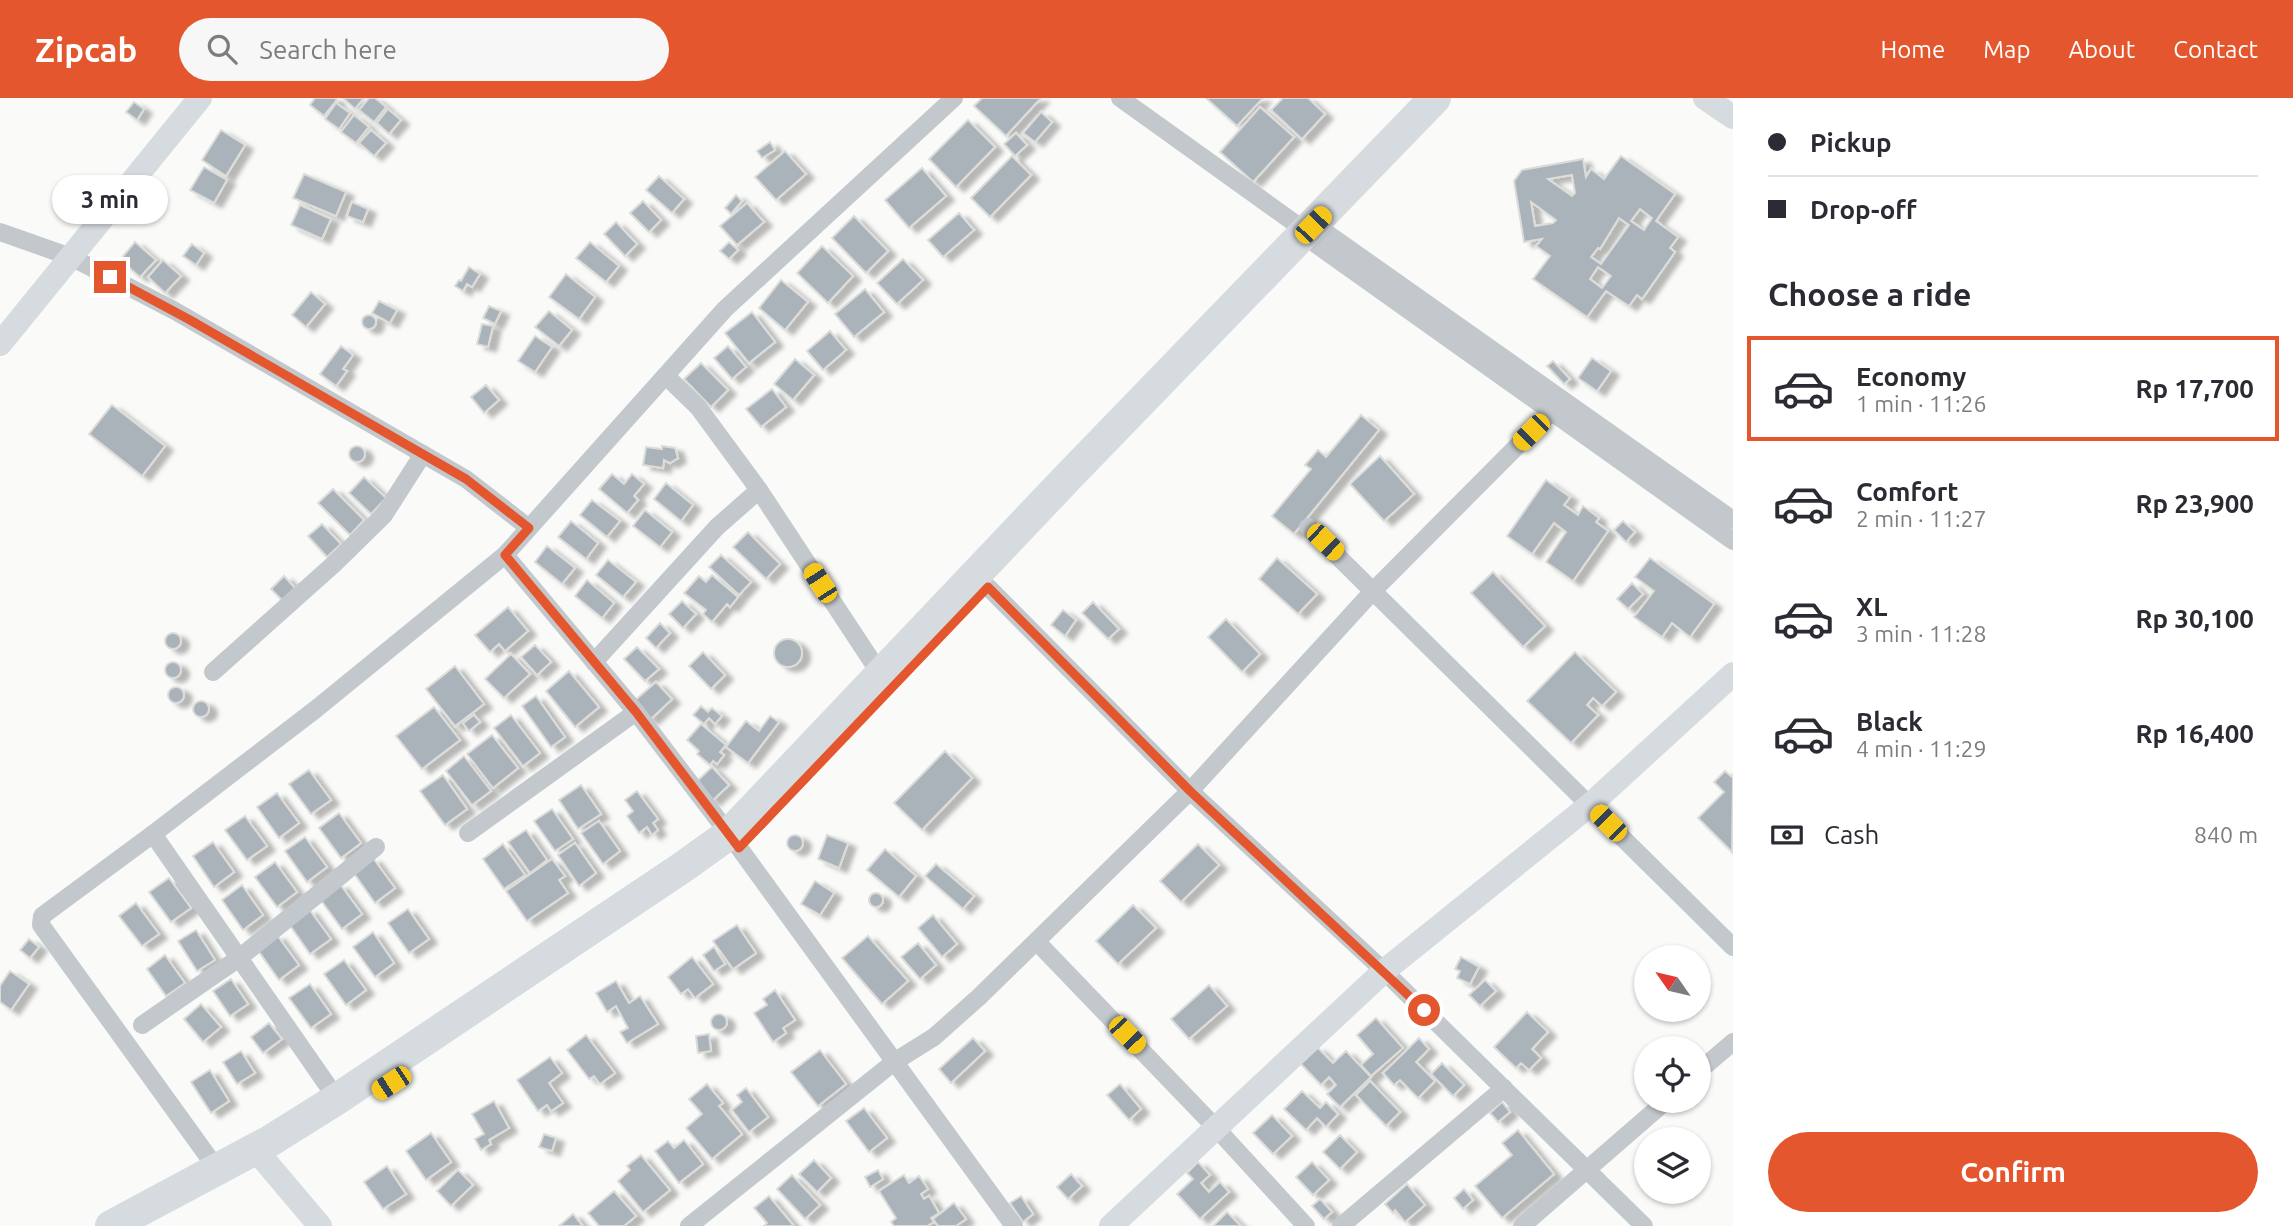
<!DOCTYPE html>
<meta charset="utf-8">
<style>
body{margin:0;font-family:Ubuntu,sans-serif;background:#f7f7f7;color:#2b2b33;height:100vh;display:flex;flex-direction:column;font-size:26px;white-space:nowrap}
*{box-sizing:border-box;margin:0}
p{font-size:23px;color:#7c7c81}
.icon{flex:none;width:38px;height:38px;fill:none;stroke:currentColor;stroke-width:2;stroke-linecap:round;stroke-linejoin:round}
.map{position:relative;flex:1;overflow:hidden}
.sheet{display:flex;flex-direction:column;background:#fff;width:560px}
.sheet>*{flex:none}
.hud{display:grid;align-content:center;height:154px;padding:0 35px;background:#fff}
.needle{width:46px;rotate:304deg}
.fabs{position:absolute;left:1634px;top:847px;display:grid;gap:14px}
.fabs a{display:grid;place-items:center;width:77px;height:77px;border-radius:50%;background:#fff;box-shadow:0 2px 5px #0004;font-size:35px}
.end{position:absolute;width:32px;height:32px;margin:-16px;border:9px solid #e4572e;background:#fff;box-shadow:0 0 0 4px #fff}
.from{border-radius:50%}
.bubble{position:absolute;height:49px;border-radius:24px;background:#fff;box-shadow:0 2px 5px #0004;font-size:23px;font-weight:700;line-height:49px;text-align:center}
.car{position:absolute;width:21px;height:42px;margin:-21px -10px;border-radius:9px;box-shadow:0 0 5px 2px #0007;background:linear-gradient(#f5c518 24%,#345 0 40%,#f5c518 0 76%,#345 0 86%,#f5c518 0)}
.hud b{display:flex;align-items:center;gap:24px;height:66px;font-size:26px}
.hud b+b{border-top:2px solid #e1e1e2}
.hud i{width:18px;height:18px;background:#2b2b33}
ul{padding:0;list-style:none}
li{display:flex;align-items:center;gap:21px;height:105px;margin:0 14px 10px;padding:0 21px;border:4px solid transparent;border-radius:0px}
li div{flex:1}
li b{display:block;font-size:26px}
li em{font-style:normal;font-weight:700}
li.current{border-color:#e4572e}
li>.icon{width:63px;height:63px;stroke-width:1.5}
h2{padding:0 35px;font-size:32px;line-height:84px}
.pay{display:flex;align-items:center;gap:18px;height:77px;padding:0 35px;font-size:26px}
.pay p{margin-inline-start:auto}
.button{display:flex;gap:14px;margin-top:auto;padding:14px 35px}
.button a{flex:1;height:80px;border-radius:42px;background:#e4572e;color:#fff;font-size:28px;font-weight:700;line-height:80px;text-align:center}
header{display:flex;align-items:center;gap:42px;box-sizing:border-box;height:98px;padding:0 35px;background:#e4572e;color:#fff}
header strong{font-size:33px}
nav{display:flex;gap:38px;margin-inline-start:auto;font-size:24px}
.search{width:490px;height:63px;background:#f7f7f7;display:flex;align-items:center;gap:18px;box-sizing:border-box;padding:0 24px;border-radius:38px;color:#7c7c81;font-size:26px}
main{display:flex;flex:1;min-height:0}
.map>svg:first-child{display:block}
.building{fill:#aab3b9;stroke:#dcdcda;stroke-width:2;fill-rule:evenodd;filter:url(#shadow)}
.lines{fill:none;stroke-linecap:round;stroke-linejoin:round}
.street{stroke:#c3c8cc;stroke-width:18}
.secondary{stroke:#d6dbdf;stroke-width:24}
.highway{stroke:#d6dbdf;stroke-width:32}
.route{stroke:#e4572e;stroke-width:9}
</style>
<header>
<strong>Zipcab</strong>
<div class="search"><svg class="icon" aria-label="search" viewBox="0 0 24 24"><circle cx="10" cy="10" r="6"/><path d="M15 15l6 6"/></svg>Search here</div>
<nav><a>Home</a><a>Map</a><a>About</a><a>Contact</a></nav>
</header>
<main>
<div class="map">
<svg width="1733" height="1128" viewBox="0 0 1733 1128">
<defs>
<filter id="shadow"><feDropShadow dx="8" dy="4.5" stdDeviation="2" flood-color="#0004"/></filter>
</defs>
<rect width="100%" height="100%" fill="#fafaf8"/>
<g class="building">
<polygon points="315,0 335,0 337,2 324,18 310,7"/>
<polygon points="343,0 364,0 355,11"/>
<polygon points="369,0 375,0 386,9 374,24 359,12"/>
<polygon points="982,0 1041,0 1006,38 974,8"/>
<polygon points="1206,0 1263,0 1237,28"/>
<polygon points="1283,0 1308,0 1325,16 1302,41 1271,12"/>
<polygon points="134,4 144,11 137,22 126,14"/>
<polygon points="336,5 350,15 339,31 325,21"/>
<polygon points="1260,9 1294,39 1253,84 1220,54"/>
<polygon points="388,11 401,22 389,36 377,25"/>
<polygon points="1041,14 1052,24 1035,44 1023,35"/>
<polygon points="354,17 369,29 356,45 341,34"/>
<polygon points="968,22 995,49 956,89 929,61"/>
<polygon points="221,32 245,47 226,78 202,62"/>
<polygon points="371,32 386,45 374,58 359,45"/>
<polygon points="1016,35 1027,47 1015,58 1004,46"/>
<polygon points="770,44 775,52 762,60 757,53"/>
<polygon points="785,53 806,76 776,102 755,79"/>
<polygon points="1012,58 1031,77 990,119 971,100"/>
<path d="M1621 58 1675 96 1656 123 1678 139 1670 150 1675 154 1642 201 1637 197 1629 208 1606 193 1587 219 1533 181 1550 158 1536 148 1542 141 1524 144 1514 83 1522 72 1583 61 1586 79 1591 71 1604 81ZM1572 77 1575 95 1572 98 1548 81ZM1531 104 1556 122 1553 125 1535 128ZM1640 111 1652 120 1644 132 1631 123ZM1619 120 1629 127 1601 166 1591 159 1598 150 1600 151ZM1598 169 1611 178 1602 190 1590 181Z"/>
<polygon points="204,69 227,82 214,105 190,92"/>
<polygon points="922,70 946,98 909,130 885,102"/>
<polygon points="304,76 346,94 336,118 293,100"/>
<polygon points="659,78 684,101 672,115 646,92"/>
<polygon points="736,97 742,103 731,116 725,110"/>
<polygon points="643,103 661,122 649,134 630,115"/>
<polygon points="352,104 368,111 363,124 347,118"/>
<polygon points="747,105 764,124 737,147 720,128"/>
<polygon points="300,107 331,121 322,141 291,127"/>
<polygon points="959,115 974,132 943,159 928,142"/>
<polygon points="854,118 888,153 866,175 832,140"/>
<polygon points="616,124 637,146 625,158 604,136"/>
<polygon points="135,144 156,162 140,179 120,162"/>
<polygon points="590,144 619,168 606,184 576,160"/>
<polygon points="729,144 738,152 729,161 720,153"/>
<polygon points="192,146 204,155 196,167 183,158"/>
<polygon points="822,148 853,178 828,205 797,175"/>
<polygon points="903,161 923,182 897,206 877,185"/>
<polygon points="163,162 181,178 165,195 148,179"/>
<polygon points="469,169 480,176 472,189 467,186 463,193 455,188 459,182 461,183"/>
<polygon points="566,176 595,199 579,221 549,199"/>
<polygon points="781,182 808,204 785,232 759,210"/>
<polygon points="865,191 884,214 854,239 835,216"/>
<polygon points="311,194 325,206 306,229 292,217"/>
<polygon points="379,203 397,212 390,225 372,215"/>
<polygon points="489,208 501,213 495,226 483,220"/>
<polygon points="549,213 572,232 559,248 535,229"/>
<polygon points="752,214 775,244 749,265 725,235"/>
<circle cx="369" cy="224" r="7"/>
<polygon points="482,226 493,228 488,249 477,246"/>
<polygon points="830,233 846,252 823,272 807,253"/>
<polygon points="535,238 552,249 535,274 518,263"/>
<polygon points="341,248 353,257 343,271 347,273 336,288 320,276"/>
<polygon points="728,248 746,269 732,281 714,260"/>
<polygon points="1592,260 1611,273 1597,293 1578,280"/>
<polygon points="795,261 814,277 793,302 774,286"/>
<polygon points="1553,263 1570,281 1564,286 1547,268"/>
<polygon points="701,265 728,292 711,309 684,281"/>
<polygon points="486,287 499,302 484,315 471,299"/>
<polygon points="772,291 786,309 761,329 746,311"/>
<polygon points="112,307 165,348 142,378 89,336"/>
<polygon points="1361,317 1379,332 1294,436 1272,418 1311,371 1305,367 1318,352 1326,359"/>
<polygon points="662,348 675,350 678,360 670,365 664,362 663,370 643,367 646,349 662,351"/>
<circle cx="357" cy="356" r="8"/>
<polygon points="1380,358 1414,396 1384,423 1350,386"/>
<polygon points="612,376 624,386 632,376 644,386 634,398 638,402 627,415 599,391"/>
<polygon points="364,379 386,400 371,416 349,395"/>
<polygon points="1546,382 1570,399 1564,407 1578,417 1583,408 1599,420 1596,424 1608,433 1573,483 1546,464 1566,434 1554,425 1532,456 1507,438"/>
<polygon points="666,385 693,407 681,423 654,401"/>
<polygon points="333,391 364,422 350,437 318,405"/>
<polygon points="592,402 620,423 607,439 580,417"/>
<polygon points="645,412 672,434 660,449 633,428"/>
<polygon points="571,423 598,445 586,461 558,439"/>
<polygon points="1623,423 1635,434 1626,444 1614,432"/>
<polygon points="322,426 341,446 327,459 308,438"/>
<polygon points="748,434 780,466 766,481 733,449"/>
<polygon points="547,448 575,470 562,486 535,464"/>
<polygon points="721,457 751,484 739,497 709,469"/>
<polygon points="1277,460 1317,496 1298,516 1259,481"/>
<polygon points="1650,460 1714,506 1690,539 1672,525 1662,539 1634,519 1654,493 1635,479"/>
<polygon points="608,462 636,484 623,499 596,477"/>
<polygon points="1493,474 1545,528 1523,549 1471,495"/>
<polygon points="712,477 738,499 730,509 727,506 712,524 703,516 706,512 684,495 699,478 706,484"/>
<polygon points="284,478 295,490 282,502 271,491"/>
<polygon points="587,482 614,505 602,520 575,498"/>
<polygon points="1632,485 1643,496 1628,511 1617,501"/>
<polygon points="682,503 696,516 683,530 669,516"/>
<polygon points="1093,504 1119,531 1108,541 1082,515"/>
<polygon points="508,509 528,533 505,553 499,546 490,554 475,537"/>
<polygon points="1063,512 1076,522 1065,538 1051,527"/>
<polygon points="1226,521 1260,556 1242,574 1208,539"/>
<polygon points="660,525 670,535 656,550 646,540"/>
<circle cx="173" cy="543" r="8"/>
<circle cx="788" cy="555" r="14"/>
<polygon points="535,547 551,564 537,577 521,559"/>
<polygon points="637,549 659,571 645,583 624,561"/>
<polygon points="703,554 725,577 711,591 689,568"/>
<polygon points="1575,554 1616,594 1602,608 1593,600 1587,607 1598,617 1571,645 1527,603"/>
<polygon points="511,556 530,576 504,600 485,581"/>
<circle cx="173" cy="572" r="8"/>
<polygon points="455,568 484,606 455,628 426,591"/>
<polygon points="569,573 599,609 575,629 546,593"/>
<polygon points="656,584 672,601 650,622 633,604"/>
<circle cx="176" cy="597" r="8"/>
<polygon points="536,598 565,639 551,649 522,608"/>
<circle cx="201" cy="611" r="8"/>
<polygon points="701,608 708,614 712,610 722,618 715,626 709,620 704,626 693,617"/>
<polygon points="434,609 460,642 422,671 396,638"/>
<polygon points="474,617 480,624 469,633 463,625"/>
<polygon points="511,617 540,655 523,668 494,630"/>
<polygon points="770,618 779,624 748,665 726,649 746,623 759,633"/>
<polygon points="701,626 726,647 720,654 724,657 717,666 713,663 710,667 697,656 699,653 687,642"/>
<polygon points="492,637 518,670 493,690 467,656"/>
<polygon points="945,653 972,680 922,732 894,705"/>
<polygon points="464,658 491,693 472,707 446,673"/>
<polygon points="712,669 729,687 712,703 695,685"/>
<polygon points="309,672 331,702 311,716 289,686"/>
<polygon points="1725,673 1733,680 1732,754 1698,720 1724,694 1714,684"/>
<polygon points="443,677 467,711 445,727 420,693"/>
<polygon points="581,687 601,716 578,731 559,702"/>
<polygon points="637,693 658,721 653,725 658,732 652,737 647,729 639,735 627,718 633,713 625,702"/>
<polygon points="277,695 299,725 279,740 257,709"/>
<polygon points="552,711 573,741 555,753 534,723"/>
<polygon points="339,715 361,745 341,760 319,730"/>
<polygon points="245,718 267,748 247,762 225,732"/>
<polygon points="599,723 620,753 603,766 581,735"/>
<polygon points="526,732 547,762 530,775 508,744"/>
<circle cx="795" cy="745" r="8"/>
<polygon points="827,737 848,745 839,770 818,761"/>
<polygon points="305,739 327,769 307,784 285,753"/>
<polygon points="213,744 234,774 214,789 193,758"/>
<polygon points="575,745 596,775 579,788 558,757"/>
<polygon points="503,746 525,777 504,791 483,761"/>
<polygon points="1198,746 1219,767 1181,804 1160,783"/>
<polygon points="885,751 916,778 899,799 867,772"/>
<polygon points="373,760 395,790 375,805 353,774"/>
<polygon points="552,761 565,778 559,782 568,795 527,823 506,793"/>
<polygon points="275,764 297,794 277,809 255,779"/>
<polygon points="936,766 974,798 963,811 925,778"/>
<polygon points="169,780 191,810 171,824 149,794"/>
<polygon points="815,783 834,795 820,817 801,806"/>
<polygon points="340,786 362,816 342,831 320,801"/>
<polygon points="242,787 263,817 243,832 222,802"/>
<circle cx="876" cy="802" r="7"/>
<polygon points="136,805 159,836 142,848 119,818"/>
<polygon points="1133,807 1156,830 1118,866 1096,843"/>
<polygon points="309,811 331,841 310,856 289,826"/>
<polygon points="408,811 429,841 409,855 388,825"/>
<polygon points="933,817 957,846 942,859 918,830"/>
<polygon points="737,827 756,855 733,871 713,843"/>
<polygon points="196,832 215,862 197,873 178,843"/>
<polygon points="373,834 394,865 375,879 353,849"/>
<polygon points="277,837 299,867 279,882 257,851"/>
<polygon points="868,838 908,883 882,906 842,860"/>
<polygon points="29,841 39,849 30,860 20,852"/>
<polygon points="918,845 936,867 920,881 901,859"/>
<polygon points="714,849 725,866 714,873 703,857"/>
<polygon points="165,857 185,885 166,898 147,871"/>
<polygon points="692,859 713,886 695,900 688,891 681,896 668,879"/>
<polygon points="1461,859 1479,869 1470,886 1457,880 1460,873 1455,871"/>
<polygon points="344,862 366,892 346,907 324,876"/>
<polygon points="10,873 29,886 11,912 0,904 0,888"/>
<polygon points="231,881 248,906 230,918 213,893"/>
<polygon points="1485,882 1496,893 1480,908 1469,897"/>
<polygon points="616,883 629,905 640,898 658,926 627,945 620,934 628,930 616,908 607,914 596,895"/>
<polygon points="310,886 331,916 311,930 289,900"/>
<polygon points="1209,887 1227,908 1189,941 1171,921"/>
<polygon points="775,892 795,922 783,930 786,935 773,944 754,915 767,907 763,901"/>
<polygon points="201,906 221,929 203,944 184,921"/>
<polygon points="1527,914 1548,934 1532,951 1541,960 1529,972 1521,965 1516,970 1494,949"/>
<circle cx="719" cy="924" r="8"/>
<polygon points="1376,920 1403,950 1371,978 1361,967 1373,956 1357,937"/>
<polygon points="269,925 282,941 263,955 251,939"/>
<polygon points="709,936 711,953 698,955 696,938"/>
<polygon points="586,937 615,975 600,986 594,978 589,981 567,952"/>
<polygon points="973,940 985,953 951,985 939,971"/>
<polygon points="1419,940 1429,951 1416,964 1435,983 1418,1000 1400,982 1394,987 1383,975"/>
<polygon points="1317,949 1333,965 1346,953 1371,979 1340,1009 1327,996 1336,987 1329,979 1321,987 1300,965"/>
<polygon points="820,952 846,986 818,1008 791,974"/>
<polygon points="241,953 255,975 237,986 223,964"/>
<polygon points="550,959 562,975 549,985 563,1005 551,1013 547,1007 538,1013 517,982"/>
<polygon points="1442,965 1464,987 1453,998 1431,976"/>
<polygon points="210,972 229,1003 211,1015 191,984"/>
<polygon points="1370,983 1400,1014 1386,1028 1356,997"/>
<polygon points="707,986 723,1005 719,1008 742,1036 712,1061 686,1030 702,1016 689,1001"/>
<polygon points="1120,986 1141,1011 1129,1022 1107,997"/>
<polygon points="746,990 768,1019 749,1034 732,1012 742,1004 737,997"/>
<polygon points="1302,993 1320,1010 1326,1004 1338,1016 1326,1029 1317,1020 1306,1032 1284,1011"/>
<polygon points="494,1003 509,1030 489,1042 491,1046 481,1052 475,1041 484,1036 472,1016"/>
<polygon points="1502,1004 1510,1014 1498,1024 1490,1015"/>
<polygon points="864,1010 887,1040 869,1054 846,1023"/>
<polygon points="1272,1017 1292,1038 1273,1056 1253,1035"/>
<polygon points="1518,1032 1554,1076 1502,1120 1475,1088 1512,1057 1502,1045"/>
<polygon points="431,1035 451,1064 426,1082 406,1053"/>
<polygon points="544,1036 556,1040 552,1053 539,1049"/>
<polygon points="1340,1037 1357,1054 1340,1071 1323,1054"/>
<polygon points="684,1042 703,1066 679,1085 655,1053 668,1043 674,1050"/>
<polygon points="641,1057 670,1092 643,1114 618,1083 630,1072 627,1068"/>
<polygon points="814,1062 831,1080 817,1094 799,1076"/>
<polygon points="1198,1064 1210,1077 1201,1085 1209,1094 1220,1084 1229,1094 1200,1121 1177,1096 1193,1081 1187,1075"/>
<polygon points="1312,1064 1329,1082 1313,1097 1296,1079"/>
<polygon points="387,1068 406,1096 383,1111 364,1084"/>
<polygon points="458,1072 473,1087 451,1108 437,1093"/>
<polygon points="878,1072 883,1081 870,1089 865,1079"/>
<polygon points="1071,1076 1082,1088 1068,1101 1057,1089"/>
<polygon points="792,1077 820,1107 805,1121 777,1091"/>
<polygon points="904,1077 909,1085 919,1078 928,1091 921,1096 924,1101 929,1098 939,1115 931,1120 934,1124 927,1128 894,1128 891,1124 896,1120 879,1093"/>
<polygon points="1407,1086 1425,1107 1405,1124 1395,1112 1393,1115 1385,1106"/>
<polygon points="1464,1091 1473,1102 1463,1111 1454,1100"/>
<polygon points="614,1093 636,1118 624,1128 599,1128 588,1115"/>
<polygon points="769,1098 794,1128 764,1128 767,1125 754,1110"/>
<polygon points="1021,1098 1033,1116 1023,1124 1010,1105"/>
<polygon points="1320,1101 1332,1114 1324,1121 1312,1108"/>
<polygon points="954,1105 966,1121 956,1128 938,1128 933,1121"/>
<polygon points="1227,1114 1241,1128 1213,1128"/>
<polygon points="573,1116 583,1128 559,1128"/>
</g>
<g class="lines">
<g class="street">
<polyline points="1120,0 1300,129 1303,137 1733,443"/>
<polyline points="1307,128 1313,127 1328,136 1733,422"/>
<polyline points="0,134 71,159 175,213 466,381 529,430"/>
<polyline points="666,278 698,309 759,392 881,577"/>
<polyline points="1308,429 1733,849"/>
<polyline points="505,457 636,614 729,736 1014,1128"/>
<polyline points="988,489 1190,693 1384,873 1644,1128"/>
<polyline points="594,564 717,429 759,392"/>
<polyline points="213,574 334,466 384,417 423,356"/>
<polyline points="468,735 636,614"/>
<polyline points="153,736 337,1001"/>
<polyline points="1037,844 1217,1031 1306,1128"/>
<polyline points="142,927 239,860 376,749"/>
<polyline points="1699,973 1733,944"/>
<polyline points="217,1071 41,827 42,818 153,736 316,611 505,457 725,211 954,0"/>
<polyline points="689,1128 894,964 934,939 979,899 1190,693 1374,492 1551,314 1560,300"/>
<polyline points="1341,1128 1504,990"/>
<polyline points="1522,1128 1666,1003"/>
</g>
<g class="secondary">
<polyline points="1705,0 1733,19"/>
<polyline points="0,246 200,0"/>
<polyline points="255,1051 320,1128"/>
<polyline points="1111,1128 1384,873 1590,707 1733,576"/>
</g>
<polyline class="highway" points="111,1128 270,1043 337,1001 683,769 729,736 1069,378 1435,0"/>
</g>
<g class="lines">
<polyline class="route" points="110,179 190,222 466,381 529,430 505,457 636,614 739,750 988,489 1190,693 1424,912"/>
</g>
</svg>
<div class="fabs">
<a><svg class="needle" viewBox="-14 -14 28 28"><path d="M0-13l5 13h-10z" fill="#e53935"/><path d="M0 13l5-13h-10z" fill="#7c7c81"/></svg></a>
<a><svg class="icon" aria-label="locate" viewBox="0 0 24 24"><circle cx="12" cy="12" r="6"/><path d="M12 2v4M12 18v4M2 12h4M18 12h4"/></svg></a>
<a><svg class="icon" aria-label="layers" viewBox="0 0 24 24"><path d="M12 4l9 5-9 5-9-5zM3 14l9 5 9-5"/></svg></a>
</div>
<i class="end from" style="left:1424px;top:912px"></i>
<i class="end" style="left:110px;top:179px"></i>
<div class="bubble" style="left:52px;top:77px;width:116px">3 min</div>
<i class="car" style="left:1313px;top:127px;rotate:44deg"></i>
<i class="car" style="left:1531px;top:334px;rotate:225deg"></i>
<i class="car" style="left:1325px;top:444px;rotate:134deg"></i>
<i class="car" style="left:820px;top:485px;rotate:327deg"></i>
<i class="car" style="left:1608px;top:725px;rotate:315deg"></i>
<i class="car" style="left:1127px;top:937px;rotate:136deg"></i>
<i class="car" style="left:391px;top:985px;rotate:237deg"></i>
</div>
<section class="sheet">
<div class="hud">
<b><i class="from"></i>Pickup</b>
<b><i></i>Drop-off</b>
</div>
<h2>Choose a ride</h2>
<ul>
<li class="current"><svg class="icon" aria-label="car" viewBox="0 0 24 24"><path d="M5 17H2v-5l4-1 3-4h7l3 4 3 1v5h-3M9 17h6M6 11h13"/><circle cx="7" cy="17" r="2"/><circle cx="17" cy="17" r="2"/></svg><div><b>Economy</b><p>1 min · 11:26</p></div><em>Rp 17,700</em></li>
<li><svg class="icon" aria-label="car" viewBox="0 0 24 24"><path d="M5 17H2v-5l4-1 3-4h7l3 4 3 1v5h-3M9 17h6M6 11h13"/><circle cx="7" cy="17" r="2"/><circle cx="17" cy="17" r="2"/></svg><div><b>Comfort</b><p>2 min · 11:27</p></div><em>Rp 23,900</em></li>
<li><svg class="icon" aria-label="car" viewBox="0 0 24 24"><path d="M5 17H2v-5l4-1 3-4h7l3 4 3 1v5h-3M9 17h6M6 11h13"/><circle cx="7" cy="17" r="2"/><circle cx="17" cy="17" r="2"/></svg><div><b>XL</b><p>3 min · 11:28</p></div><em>Rp 30,100</em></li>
<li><svg class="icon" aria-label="car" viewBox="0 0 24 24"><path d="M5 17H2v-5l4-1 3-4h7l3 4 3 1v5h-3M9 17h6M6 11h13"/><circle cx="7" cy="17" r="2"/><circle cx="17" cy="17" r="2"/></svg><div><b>Black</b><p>4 min · 11:29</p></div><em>Rp 16,400</em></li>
</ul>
<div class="pay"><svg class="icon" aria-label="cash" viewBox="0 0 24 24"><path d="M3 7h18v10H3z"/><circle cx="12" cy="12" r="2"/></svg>Cash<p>840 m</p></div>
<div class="button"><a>Confirm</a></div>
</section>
</main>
